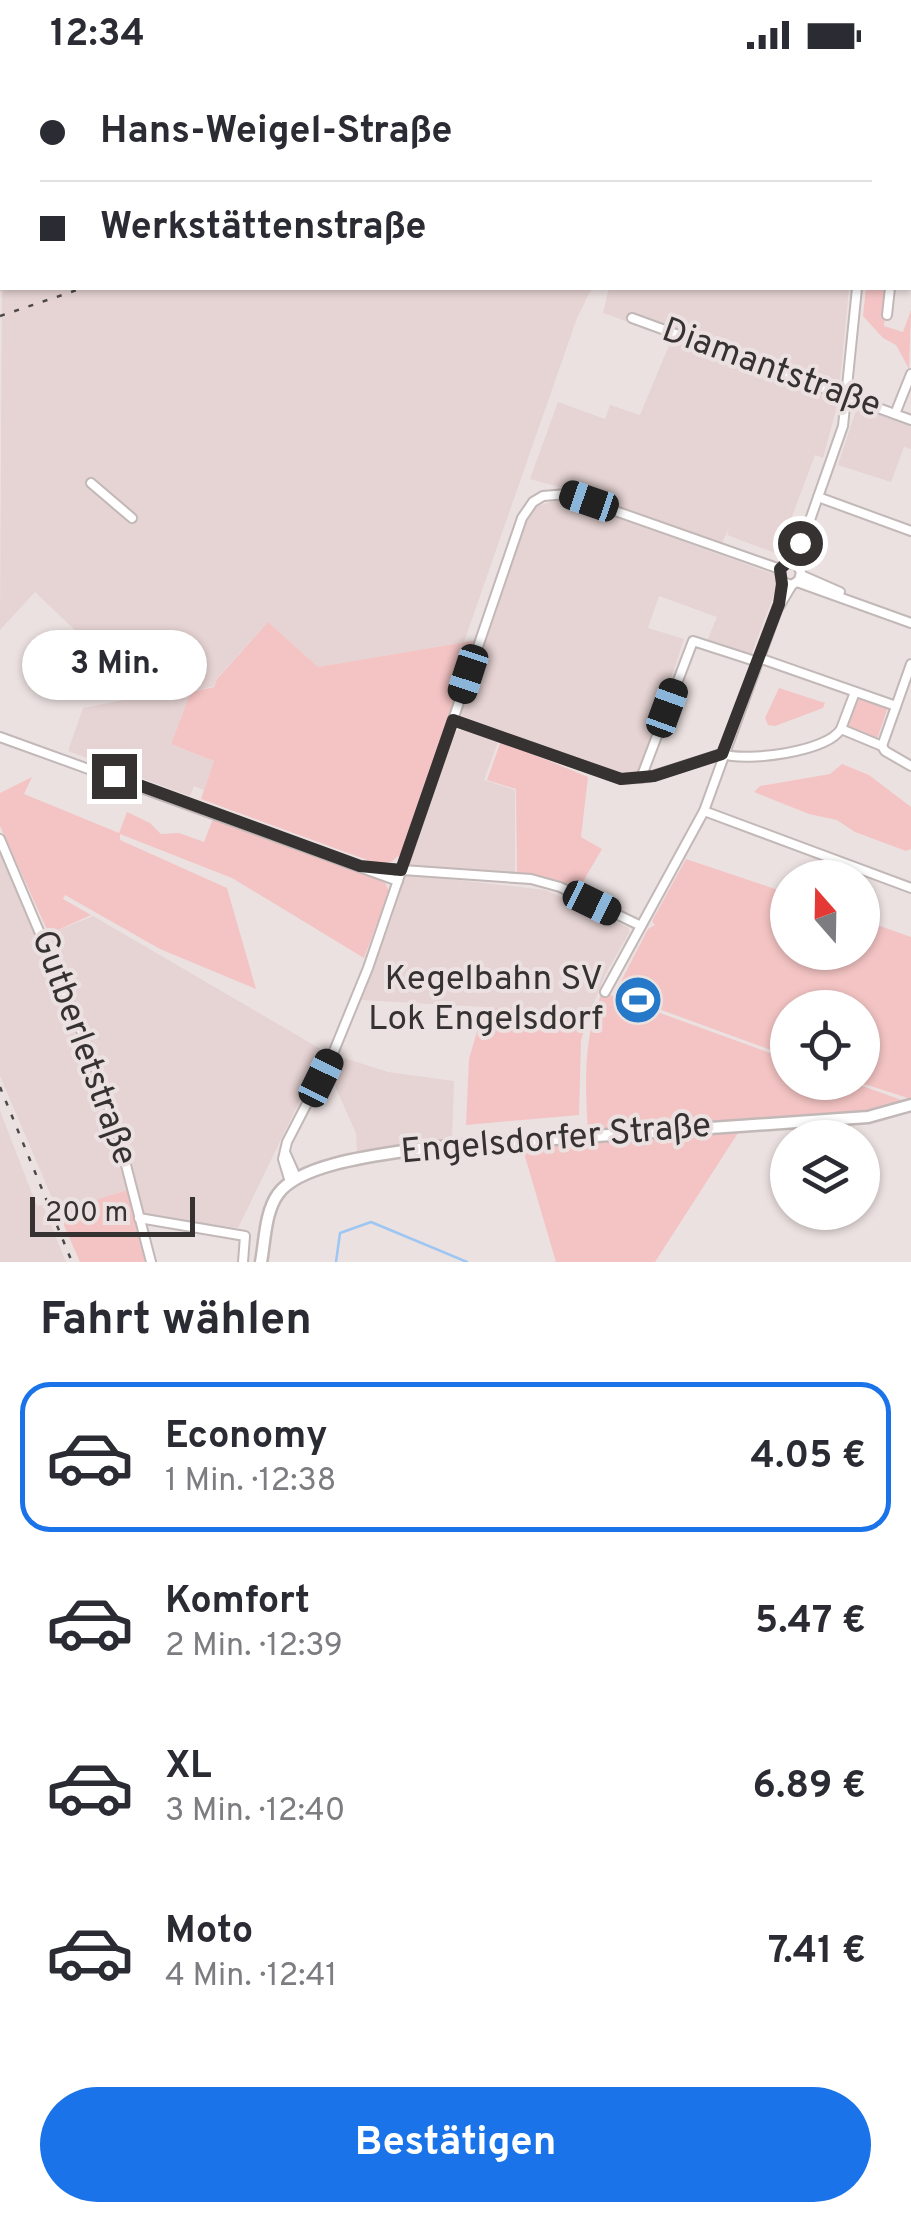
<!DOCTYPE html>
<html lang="de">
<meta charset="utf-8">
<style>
body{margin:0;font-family:Overpass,sans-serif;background:#f7f7f7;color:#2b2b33;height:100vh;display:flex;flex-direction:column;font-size:38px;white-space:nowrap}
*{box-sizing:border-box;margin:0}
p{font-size:32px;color:#7c7c81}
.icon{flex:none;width:55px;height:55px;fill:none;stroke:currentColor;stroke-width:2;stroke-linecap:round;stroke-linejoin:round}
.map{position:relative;height:1192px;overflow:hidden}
.panel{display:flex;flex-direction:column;background:#fff;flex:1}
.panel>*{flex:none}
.guide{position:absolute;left:0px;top:0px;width:912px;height:220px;box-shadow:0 2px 8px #0004;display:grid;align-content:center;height:220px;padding:0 40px;background:#fff}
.needle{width:65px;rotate:340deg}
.buttons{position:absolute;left:770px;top:790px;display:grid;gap:20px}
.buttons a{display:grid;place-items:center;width:110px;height:110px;border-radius:50%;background:#fff;box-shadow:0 2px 8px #0004;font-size:50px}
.scale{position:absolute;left:30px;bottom:25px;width:165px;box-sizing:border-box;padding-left:10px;border:5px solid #363232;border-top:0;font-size:28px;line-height:35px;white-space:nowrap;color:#363232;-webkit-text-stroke:8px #ece1e1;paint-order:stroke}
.end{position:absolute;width:45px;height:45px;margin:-22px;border:12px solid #363232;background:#fff;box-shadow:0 0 0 5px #fff}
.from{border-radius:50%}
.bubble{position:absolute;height:70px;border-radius:35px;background:#fff;box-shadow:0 2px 8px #0004;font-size:32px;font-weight:700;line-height:70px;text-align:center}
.car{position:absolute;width:30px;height:60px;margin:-30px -15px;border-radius:12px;box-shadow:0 0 8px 2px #0007;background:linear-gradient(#222 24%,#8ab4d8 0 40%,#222 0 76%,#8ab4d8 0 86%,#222 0)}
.guide b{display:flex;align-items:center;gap:35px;height:95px;font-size:38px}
.guide b+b{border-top:2px solid #e1e1e2}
.guide i{width:25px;height:25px;background:#2b2b33}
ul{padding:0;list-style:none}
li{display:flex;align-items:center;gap:30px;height:150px;margin:0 20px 15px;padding:0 20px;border:5px solid transparent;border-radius:30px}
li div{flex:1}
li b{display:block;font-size:38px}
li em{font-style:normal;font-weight:700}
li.current{border-color:#1a73e8}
li>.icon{width:90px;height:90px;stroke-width:1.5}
h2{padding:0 40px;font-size:45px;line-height:120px}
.cta{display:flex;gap:20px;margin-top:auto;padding:20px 40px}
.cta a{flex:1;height:115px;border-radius:60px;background:#1a73e8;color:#fff;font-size:40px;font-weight:700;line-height:115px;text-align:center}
.status{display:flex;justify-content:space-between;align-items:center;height:70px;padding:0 50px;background:#fff;direction:ltr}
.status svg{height:28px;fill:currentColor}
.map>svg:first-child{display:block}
.built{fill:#e6d3d3}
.green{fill:#f3c4c3}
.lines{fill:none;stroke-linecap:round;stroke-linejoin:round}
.stream{stroke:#9dc6f3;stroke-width:2.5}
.minor-casing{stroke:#c2b8b7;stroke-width:12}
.major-casing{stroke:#c2b8b7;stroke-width:15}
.minor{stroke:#fff;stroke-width:8}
.major{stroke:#fff;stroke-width:10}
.rail{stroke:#4c4848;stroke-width:2.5;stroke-dasharray:5 10;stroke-linecap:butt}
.route{stroke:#363232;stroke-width:12}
.labels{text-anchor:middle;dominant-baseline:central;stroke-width:8;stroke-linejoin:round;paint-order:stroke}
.street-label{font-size:35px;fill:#363232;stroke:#ece1e1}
.poi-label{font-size:35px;fill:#363232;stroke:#ece1e1;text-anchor:end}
</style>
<div class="status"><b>12:34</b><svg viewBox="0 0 49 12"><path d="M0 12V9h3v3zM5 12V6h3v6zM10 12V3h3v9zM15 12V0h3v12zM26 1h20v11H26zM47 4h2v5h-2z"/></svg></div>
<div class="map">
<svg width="911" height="1192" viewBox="0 0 911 1192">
<rect width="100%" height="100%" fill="#ece1e1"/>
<g class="built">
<polygon points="165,0 830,0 157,2"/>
<polygon points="2,198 2,218 592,218 577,248 464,572 318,597 268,552 217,608 214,616 191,622 171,674 214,691 204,720 194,716 190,726 68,681 83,638 144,626 35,522 0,560"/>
<polygon points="609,218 849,218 839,322 641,246 637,255 603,243"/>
<polygon points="672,268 839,329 823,388 815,385 778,484 727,465 729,457 721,476 578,422 530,409 558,332 605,349 610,335 640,345"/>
<polygon points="857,337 911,356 911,379 904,377 891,412 838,395"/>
<polygon points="558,429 596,440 773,504 778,514 751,585 707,571 717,547 659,526 648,558 684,569 655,657 638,702 634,704 611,701 462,646 460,642 526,453 536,437"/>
<polygon points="468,658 499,669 484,710 515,720 515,804 407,796 451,668 456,661"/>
<polygon points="0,783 65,929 102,1032 127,1120 58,1142 0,1006"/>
<polygon points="404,804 545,820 629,858 629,863 605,905 590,943 361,930 392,848"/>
<polygon points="93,846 324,981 238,1158 145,1147 122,1058 49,864"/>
<polygon points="341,987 388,1002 454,1011 452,1069 414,1072 357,1082 356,1063 331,1007"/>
<polygon points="0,1041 37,1136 43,1135 66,1192 0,1192"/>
</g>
<g class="green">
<polygon points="866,218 888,218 884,256 903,262 911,240 909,299 896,275 883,268 863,246"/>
<polygon points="268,552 318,597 477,570 402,783 391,792 378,794 201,729 214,691 171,674 191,622 214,617 217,609"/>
<polygon points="779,618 825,633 823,638 775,656 768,655 765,648"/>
<polygon points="856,626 888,637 877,669 844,658"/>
<polygon points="501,671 588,707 581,767 602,779 577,822 535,806 517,803 516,719 487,710"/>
<polygon points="842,694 869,705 911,737 911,779 906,781 855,762 837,750 809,744 754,722 760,716 830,704"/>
<polygon points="32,707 24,724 119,763 127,742 150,753 161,764 179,763 204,772 213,749 384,811 389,821 364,888 232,808 120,764 120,770 227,818 256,919 160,879 65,825 63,829 91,845 49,864 0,756 0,723"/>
<polygon points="686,789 787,823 788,882 862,882 863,850 911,867 911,1029 861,1013 862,938 788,938 787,986 615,923 648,859 655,855 652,851"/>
<path d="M602 922 787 989 788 1012 854 1013 910 1033 885 1042 745 1052 655 1192H556L521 1073 588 1063C585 1014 583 968 602 922Z"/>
<polygon points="484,937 590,943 581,970 579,1045 466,1055 469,989"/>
<polygon points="127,1120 145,1192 80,1192 58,1142"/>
</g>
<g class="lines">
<polyline class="stream" points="336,1192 340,1163 371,1152 467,1192"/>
<g class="minor-casing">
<g id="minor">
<polyline points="871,0 872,2"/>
<polyline points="910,18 911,18"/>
<polyline points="910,45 911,44"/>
<polyline points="910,104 911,104"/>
<polyline points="910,172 911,172"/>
<polyline points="910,202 911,202"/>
<polyline points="887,245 890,218"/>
<polyline points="632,248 911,350"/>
<polyline points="895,344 911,304"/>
<polyline points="91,413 132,448"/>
<polyline points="818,427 911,461"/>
<path d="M788 493 797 495 801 502 799 510 792 515 783 512 779 501C784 492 793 486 799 475"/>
<polyline points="799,497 804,467 843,356 857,218"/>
<polyline points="801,505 840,522"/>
<polyline points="797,512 911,553"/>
<polyline points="759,588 896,636"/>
<polyline points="453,650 621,709 649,707 722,684"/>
<polyline points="841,659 855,622"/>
<polyline points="0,667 398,811"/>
<polyline points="882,676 911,594"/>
<path d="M722 684C747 692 827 682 841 659L882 676 885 681 911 696"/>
<polyline points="641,708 693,571 758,592"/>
<polyline points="704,741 911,818"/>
<polyline points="0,769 89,979 118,1064 151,1192"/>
<polyline points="374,798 531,809 560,817 639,855"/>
<polyline points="605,922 704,741 777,540 792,515"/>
<polyline points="285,1082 297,1109"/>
<polyline points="290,1112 283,1089 287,1072 334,981 368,898 522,448 533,432 543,426 567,424 780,499"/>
<polyline points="139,1148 245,1166 243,1192"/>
</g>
</g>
<g class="major-casing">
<g id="major">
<polyline points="121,2 129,0"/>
<polyline points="0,42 2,41"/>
<path d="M261 1192C265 1171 265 1142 278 1124 301 1092 387 1084 424 1078L868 1047 911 1035"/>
</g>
</g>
<use href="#minor" class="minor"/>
<use href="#major" class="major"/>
<g class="rail">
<polyline points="619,2 626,0"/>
<polyline points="698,2 706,0"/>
<polyline points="0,219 4,218"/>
<polyline points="0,246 83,218"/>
<polyline points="0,1017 72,1192"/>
</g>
</g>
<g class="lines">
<polyline class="route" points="114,706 360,796 401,800 453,650 621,709 654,706 722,684 779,534 782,514 780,499 790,490 800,473"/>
</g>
<defs>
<g id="stadium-disc" transform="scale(2.5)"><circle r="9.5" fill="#2679c8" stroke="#ece1e1"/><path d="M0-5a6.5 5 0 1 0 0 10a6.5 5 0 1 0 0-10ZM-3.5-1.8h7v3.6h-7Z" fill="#fff"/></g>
</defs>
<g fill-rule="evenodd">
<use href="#stadium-disc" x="638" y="930"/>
</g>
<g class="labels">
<g class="street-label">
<text transform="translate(771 299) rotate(20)">Diamantstraße</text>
<text transform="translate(83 978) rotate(70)">Gutberletstraße</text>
<text transform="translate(556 1070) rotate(-5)">Engelsdorfer Straße</text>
</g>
<g class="poi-label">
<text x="603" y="910">Kegelbahn SV<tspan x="603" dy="40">Lok Engelsdorf</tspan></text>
</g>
</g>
</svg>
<div class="buttons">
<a><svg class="needle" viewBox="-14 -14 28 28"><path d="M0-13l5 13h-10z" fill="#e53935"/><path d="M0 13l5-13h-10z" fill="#7c7c81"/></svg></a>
<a><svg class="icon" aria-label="locate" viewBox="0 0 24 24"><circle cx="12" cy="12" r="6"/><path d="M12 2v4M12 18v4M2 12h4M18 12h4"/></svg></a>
<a><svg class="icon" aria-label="layers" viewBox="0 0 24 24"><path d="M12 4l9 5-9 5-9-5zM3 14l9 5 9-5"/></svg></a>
</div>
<div class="scale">200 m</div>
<i class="end from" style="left:800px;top:473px"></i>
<i class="end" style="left:114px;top:706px"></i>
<div class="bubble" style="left:22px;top:560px;width:185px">3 Min.</div>
<i class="car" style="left:589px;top:431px;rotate:289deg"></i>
<i class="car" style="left:468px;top:604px;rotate:198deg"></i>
<i class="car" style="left:667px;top:638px;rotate:20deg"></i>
<i class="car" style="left:592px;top:833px;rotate:116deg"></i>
<i class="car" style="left:321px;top:1008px;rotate:26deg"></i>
<div class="guide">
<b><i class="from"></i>Hans-Weigel-Straße</b>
<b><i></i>Werkstättenstraße</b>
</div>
</div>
<section class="panel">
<h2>Fahrt wählen</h2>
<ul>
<li class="current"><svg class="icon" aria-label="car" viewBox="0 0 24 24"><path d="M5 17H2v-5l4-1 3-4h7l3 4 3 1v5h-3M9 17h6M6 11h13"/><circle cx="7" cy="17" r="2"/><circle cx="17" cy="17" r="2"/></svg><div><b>Economy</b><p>1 Min. · 12:38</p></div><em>4.05 €</em></li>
<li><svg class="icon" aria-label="car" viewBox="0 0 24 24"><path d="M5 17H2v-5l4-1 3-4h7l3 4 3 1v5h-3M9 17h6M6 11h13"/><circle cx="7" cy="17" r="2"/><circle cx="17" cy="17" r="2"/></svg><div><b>Komfort</b><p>2 Min. · 12:39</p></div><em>5.47 €</em></li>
<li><svg class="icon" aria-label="car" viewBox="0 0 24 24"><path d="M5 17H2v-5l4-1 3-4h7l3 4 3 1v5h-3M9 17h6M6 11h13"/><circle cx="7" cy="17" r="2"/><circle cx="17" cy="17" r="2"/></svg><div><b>XL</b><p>3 Min. · 12:40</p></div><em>6.89 €</em></li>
<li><svg class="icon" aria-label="car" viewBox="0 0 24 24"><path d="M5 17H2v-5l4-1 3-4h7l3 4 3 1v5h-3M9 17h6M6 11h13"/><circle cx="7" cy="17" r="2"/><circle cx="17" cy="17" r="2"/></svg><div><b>Moto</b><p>4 Min. · 12:41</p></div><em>7.41 €</em></li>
</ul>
<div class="cta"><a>Bestätigen</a></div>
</section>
